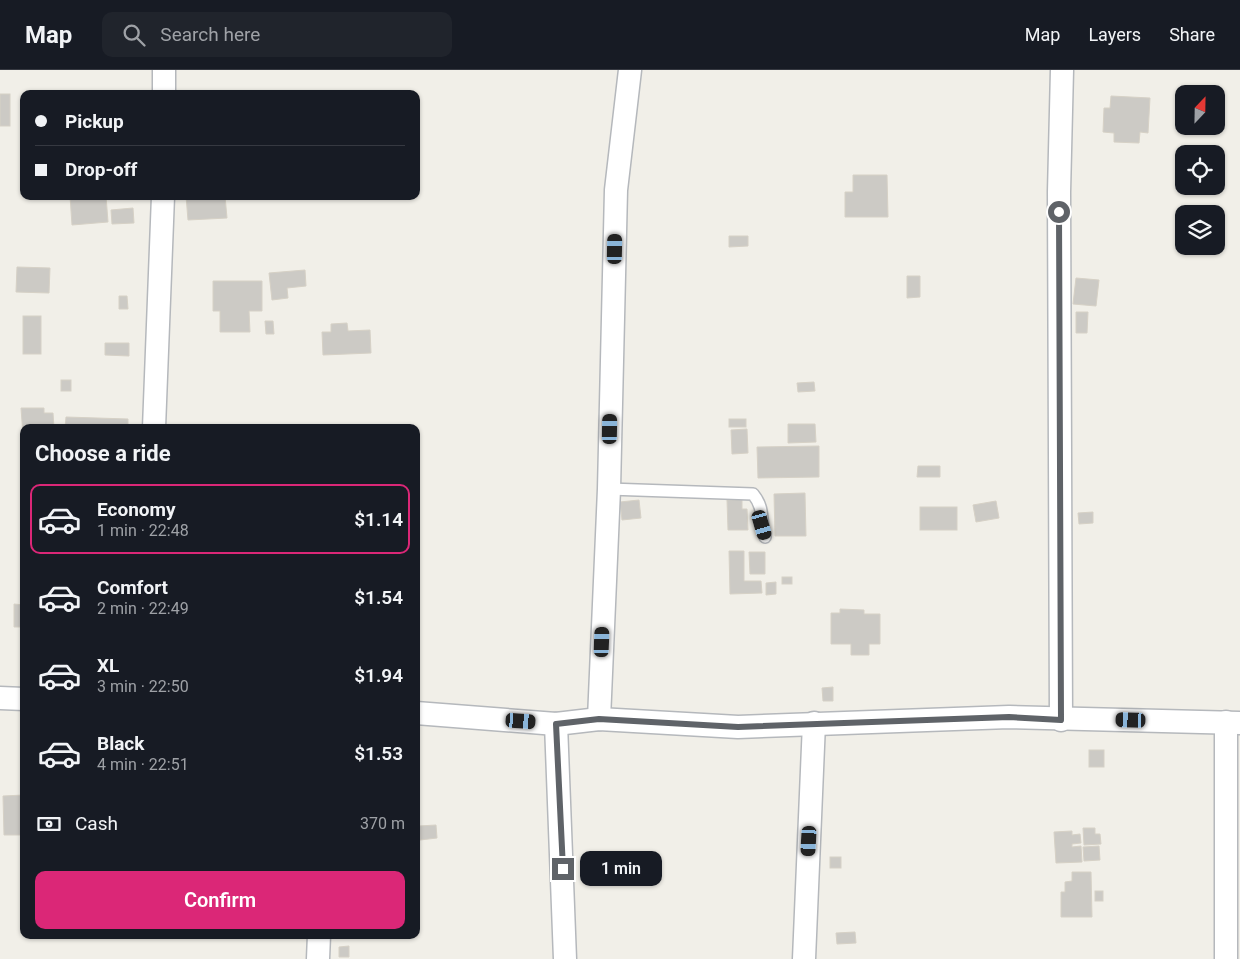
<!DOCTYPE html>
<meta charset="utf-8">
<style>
body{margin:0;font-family:Roboto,sans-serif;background:#20242c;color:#f1f3f6;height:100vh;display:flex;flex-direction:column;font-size:19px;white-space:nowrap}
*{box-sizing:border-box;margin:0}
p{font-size:16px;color:#9ea1a6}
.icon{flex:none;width:28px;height:28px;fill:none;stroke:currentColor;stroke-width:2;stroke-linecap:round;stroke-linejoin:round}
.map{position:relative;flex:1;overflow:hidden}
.drawer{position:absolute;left:20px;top:354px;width:400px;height:515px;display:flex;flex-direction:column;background:#171b24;border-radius:10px;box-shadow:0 1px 4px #0004}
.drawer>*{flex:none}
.banner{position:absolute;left:20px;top:20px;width:400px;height:110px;border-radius:10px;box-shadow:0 1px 4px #0004;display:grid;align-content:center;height:110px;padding:0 15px;background:#171b24}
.needle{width:32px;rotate:22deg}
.buttons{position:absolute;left:1175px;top:15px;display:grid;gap:10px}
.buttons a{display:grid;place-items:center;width:50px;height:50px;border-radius:10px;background:#171b24;box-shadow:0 1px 4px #0004;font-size:25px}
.end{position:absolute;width:22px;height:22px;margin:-11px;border:6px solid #5f6368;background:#fff;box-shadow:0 0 0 2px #fff}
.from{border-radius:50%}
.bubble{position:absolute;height:35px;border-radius:10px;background:#171b24;box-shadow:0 1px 4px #0004;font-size:16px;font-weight:600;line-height:35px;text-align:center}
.car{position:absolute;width:15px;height:30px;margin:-15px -8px;border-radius:6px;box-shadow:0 0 4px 1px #0007;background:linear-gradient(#222 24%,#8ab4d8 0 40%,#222 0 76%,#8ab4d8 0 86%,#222 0)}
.banner b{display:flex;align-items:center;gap:18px;height:48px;font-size:19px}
.banner b+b{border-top:1px solid #363941}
.banner i{width:12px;height:12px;background:#f1f3f6}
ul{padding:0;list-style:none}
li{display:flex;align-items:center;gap:15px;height:70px;margin:0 10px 8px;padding:0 5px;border:2px solid transparent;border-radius:10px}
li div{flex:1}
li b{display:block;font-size:19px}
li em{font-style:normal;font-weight:600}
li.active{border-color:#db2777}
li>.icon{width:45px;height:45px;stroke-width:1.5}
h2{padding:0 15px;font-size:22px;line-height:60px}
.pay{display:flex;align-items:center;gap:12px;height:55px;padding:0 15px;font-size:19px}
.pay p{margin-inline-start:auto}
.button{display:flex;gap:10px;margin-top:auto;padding:10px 15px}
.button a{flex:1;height:58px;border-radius:10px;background:#db2777;color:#fff;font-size:20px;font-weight:600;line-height:58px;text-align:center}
header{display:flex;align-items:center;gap:30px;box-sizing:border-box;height:70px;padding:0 25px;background:#171b24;border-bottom:1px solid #363941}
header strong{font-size:24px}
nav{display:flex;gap:28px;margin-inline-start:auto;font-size:18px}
.search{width:350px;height:45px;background:#20242c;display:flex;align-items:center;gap:12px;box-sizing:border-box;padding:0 18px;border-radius:10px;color:#9ea1a6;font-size:19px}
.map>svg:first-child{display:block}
.building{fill:#cccac5;stroke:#d6d1c6}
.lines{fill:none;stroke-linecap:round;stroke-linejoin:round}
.lane-casing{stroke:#b5b8bc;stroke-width:14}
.street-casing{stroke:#b5b8bc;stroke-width:25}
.lane{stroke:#fff;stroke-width:11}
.street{stroke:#fff;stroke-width:22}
.route{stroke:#5f6368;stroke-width:6}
</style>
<header>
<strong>Map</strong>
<div class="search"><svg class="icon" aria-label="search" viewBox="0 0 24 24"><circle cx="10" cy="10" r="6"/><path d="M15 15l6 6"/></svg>Search here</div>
<nav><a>Map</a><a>Layers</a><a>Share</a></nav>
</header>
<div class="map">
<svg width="1240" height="889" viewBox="0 0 1240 889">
<rect width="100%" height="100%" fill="#f1efe8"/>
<g class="building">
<rect x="0" y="24" width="10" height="32"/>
<polygon points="1111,26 1150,28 1148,63 1140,62 1139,73 1114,72 1114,63 1103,62 1104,38 1110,38"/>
<polygon points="853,105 887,105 888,147 845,147 845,122 853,122"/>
<polygon points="70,126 106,126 108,152 72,155"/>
<polygon points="186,126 225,126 227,148 188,150"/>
<polygon points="133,138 134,153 112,154 111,140"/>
<polygon points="729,166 748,166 748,176 729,177"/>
<polygon points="17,197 50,198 49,223 16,222"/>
<polygon points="305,200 306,216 287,218 288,228 272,230 269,203"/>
<polygon points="907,206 920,206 920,227 907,228"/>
<polygon points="1076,208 1099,210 1096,236 1073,234"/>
<polygon points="213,211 262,211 262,241 249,241 250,262 220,262 220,241 213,241"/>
<polygon points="119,226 127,226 128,239 119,239"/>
<polygon points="1076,242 1088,242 1087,263 1076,263"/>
<rect x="23" y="246" width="18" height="38"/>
<polygon points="265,251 273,251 274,264 266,264"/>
<polygon points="347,253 348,261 370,260 371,283 323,285 322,262 331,262 331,254"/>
<polygon points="105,273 129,273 129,286 105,285"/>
<rect x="61" y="310" width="10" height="11"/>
<polygon points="814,312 815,321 798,322 797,313"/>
<polygon points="21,338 44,338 44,343 53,343 54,358 24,358 24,379"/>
<polygon points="66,347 128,349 128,358 65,358"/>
<rect x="729" y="349" width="17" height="8"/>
<polygon points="788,354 815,354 816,372 788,373"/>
<polygon points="747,359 748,383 732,384 731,360"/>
<polygon points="819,376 819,407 758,408 757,377"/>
<polygon points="918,396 940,396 940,407 917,407"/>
<polygon points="805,423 806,466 775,466 774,424"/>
<polygon points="639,430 641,448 622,450 620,432"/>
<polygon points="727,430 742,430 742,439 747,439 748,460 728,460"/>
<polygon points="996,431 999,448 976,452 973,435"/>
<rect x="920" y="437" width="37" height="23"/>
<polygon points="1093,442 1093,453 1079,454 1078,443"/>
<polygon points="729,481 744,481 744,511 761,511 762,523 730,524"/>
<polygon points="749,482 765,482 765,504 750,504"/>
<rect x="782" y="507" width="10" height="7"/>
<polygon points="776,512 776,524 766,525 766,513"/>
<polygon points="14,534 24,535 24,557 14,557"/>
<polygon points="840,539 864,540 864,544 880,544 880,574 869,574 869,585 851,585 851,574 831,574 831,543 840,543"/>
<polygon points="833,617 833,631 823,631 822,618"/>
<rect x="1089" y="680" width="15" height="17"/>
<polygon points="24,725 24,765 4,765 3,726"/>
<polygon points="436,755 437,768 420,770 419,756"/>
<polygon points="1083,758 1095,758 1095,764 1100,764 1101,774 1084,775"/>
<polygon points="1072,761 1072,765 1080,764 1081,773 1072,774 1072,777 1081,776 1082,792 1056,793 1054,762"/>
<polygon points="1099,776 1100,790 1084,791 1083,777"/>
<rect x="830" y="787" width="11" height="11"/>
<polygon points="1072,802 1091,802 1092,847 1061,847 1061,822 1065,822 1065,812 1072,811"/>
<rect x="1095" y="821" width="8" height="10"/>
<polygon points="855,862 856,873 837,874 836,863"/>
<polygon points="349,876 349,887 339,887 339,877"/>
</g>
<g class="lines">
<g class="lane-casing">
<path id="lane" d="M609 419 753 424C765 439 760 449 765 467"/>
</g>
<g class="street-casing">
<g id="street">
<polyline points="164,24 164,0"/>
<polyline points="154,358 163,126"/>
<polyline points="0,628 24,629"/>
<polyline points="416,643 556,654 599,649 738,657 1009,647 1240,653"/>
<polyline points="599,649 609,419 616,120 630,0"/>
<polyline points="1061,650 1059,122 1062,0"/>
<polyline points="556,654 565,889"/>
<polyline points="318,889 319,865"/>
<polyline points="804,889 814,653"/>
<polyline points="1226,889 1226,652"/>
</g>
</g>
<use href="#lane" class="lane"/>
<use href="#street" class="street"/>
</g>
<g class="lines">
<polyline class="route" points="563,799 556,654 599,649 738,657 1009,647 1061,650 1059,142"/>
</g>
</svg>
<div class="buttons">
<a><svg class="needle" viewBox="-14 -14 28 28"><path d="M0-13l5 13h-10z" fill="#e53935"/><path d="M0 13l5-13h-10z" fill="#9ea1a6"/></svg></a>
<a><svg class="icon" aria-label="locate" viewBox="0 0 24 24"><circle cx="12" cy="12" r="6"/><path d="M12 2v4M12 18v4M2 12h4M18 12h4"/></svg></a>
<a><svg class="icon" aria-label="layers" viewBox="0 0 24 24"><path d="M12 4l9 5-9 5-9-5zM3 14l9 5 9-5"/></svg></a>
</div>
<i class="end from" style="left:1059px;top:142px"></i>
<i class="end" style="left:563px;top:799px"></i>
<div class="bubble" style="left:580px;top:781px;width:82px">1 min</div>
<i class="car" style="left:615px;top:179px;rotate:1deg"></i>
<i class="car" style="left:610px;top:359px;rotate:1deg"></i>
<i class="car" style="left:762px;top:455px;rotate:164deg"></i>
<i class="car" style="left:602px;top:572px;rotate:2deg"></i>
<i class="car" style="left:1131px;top:650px;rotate:272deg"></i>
<i class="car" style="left:521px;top:651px;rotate:94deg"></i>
<i class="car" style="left:809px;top:771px;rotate:183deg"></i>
<div class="banner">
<b><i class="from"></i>Pickup</b>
<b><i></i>Drop-off</b>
</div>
<section class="drawer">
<h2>Choose a ride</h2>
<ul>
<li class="active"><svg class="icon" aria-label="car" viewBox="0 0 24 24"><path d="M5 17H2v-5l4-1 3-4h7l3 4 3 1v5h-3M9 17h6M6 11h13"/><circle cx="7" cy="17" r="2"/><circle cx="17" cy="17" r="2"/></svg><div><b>Economy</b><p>1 min · 22:48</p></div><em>$1.14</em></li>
<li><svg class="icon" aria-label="car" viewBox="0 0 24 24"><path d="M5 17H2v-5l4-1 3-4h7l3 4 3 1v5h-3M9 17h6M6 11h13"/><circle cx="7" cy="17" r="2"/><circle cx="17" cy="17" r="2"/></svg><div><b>Comfort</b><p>2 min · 22:49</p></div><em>$1.54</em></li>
<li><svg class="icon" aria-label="car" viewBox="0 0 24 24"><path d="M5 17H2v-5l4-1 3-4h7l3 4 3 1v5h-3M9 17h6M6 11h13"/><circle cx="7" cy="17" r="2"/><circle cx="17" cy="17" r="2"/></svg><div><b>XL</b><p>3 min · 22:50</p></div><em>$1.94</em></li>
<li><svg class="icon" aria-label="car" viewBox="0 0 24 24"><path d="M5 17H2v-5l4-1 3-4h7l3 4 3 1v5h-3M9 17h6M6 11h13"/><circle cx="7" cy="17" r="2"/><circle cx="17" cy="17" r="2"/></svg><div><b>Black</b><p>4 min · 22:51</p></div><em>$1.53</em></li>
</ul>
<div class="pay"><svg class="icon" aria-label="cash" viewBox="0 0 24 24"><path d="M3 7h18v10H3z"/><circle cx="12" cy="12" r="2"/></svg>Cash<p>370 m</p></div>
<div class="button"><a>Confirm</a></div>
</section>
</div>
